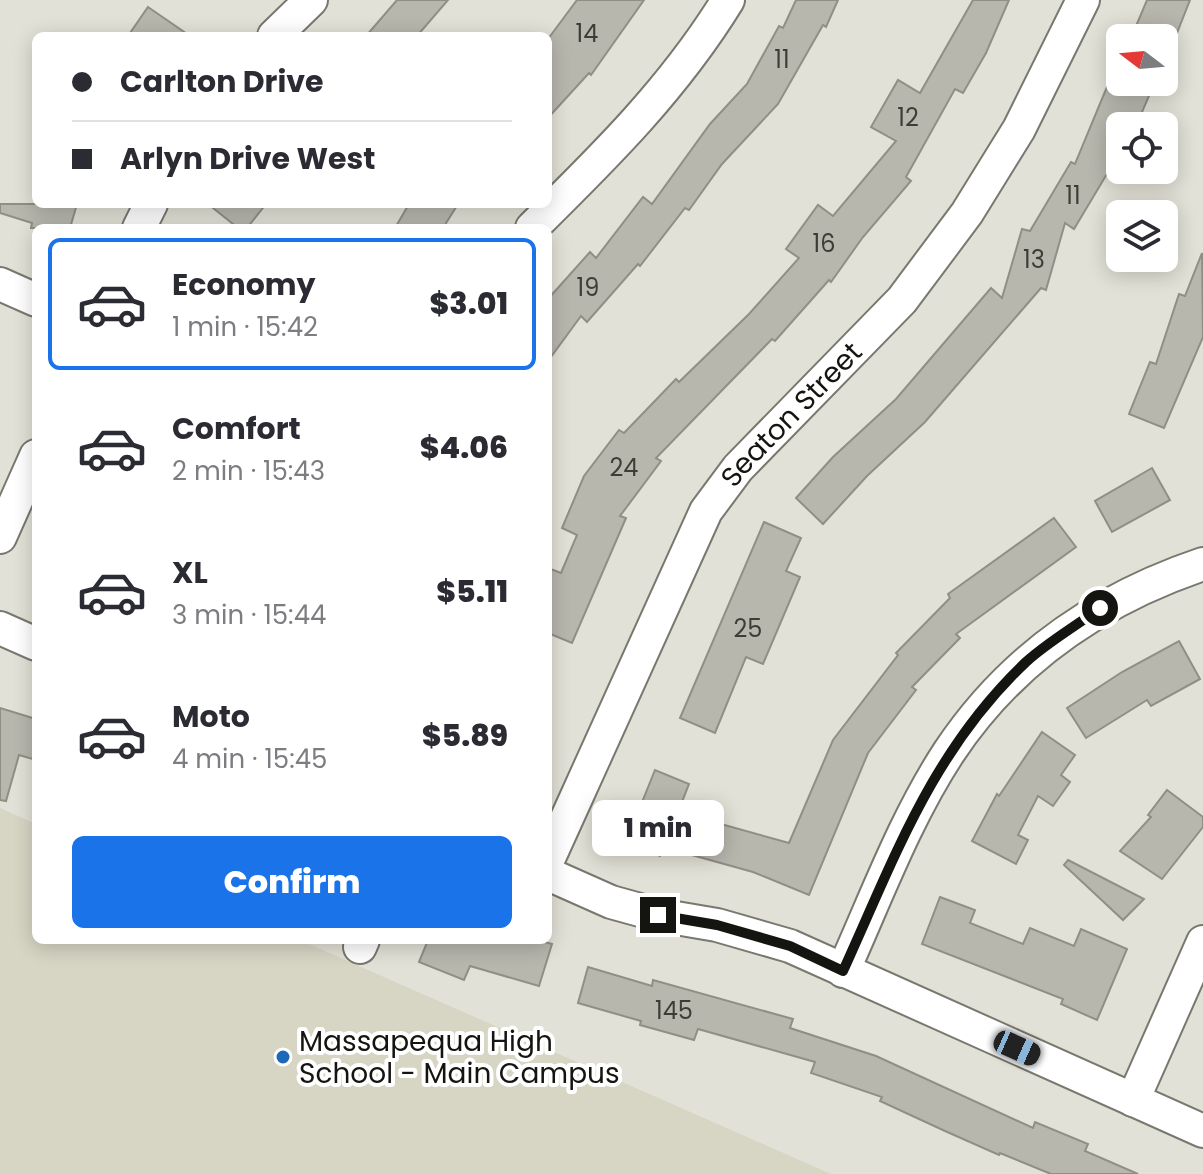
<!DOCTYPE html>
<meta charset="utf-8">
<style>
body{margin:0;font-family:Poppins,sans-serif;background:#f7f7f7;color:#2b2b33;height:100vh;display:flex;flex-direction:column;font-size:30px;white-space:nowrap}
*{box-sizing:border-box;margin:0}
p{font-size:26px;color:#7c7c81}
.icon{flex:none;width:44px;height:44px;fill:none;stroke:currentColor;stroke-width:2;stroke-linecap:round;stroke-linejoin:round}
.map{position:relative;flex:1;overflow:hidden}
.details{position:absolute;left:32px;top:224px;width:520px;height:720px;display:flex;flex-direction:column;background:#fff;border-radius:12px;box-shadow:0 4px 20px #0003}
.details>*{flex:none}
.hud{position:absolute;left:32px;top:32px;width:520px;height:176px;border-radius:12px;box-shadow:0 4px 20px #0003;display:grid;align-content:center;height:176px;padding:0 40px;background:#fff}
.needle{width:52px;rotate:286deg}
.buttons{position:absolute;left:1106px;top:24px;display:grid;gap:16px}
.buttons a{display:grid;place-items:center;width:72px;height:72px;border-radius:12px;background:#fff;box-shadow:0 4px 20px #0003;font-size:40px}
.end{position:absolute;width:36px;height:36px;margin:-18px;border:10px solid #141411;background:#fff;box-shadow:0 0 0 4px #fff}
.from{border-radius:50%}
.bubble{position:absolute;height:56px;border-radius:12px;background:#fff;box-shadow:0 4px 20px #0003;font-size:26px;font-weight:800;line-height:56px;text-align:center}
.car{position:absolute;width:24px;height:48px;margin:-24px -12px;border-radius:10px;box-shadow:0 0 6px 2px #0007;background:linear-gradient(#222 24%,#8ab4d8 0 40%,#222 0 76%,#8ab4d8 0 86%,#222 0)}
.hud b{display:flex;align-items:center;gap:28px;height:76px;font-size:30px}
.hud b+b{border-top:2px solid #e1e1e2}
.hud i{width:20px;height:20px;background:#2b2b33}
ul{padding:14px 0 0;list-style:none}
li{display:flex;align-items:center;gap:24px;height:132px;margin:0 16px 12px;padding:0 24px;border:4px solid transparent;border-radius:12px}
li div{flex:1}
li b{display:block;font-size:30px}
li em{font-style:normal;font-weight:800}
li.on{border-color:#1a73e8}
li>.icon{width:72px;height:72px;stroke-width:1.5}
.primary-button{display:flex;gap:16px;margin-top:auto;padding:16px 40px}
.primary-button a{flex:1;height:92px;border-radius:12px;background:#1a73e8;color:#fff;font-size:32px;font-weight:800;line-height:92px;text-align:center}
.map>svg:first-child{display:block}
.built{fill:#d7d5c4}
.building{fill:#b8b7ae;stroke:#908f86;stroke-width:2}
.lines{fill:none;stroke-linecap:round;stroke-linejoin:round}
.minor-casing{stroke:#79786f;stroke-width:36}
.minor{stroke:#fff;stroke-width:32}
.route{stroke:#141411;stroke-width:10}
.poi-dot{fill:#1b69b8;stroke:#fff;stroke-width:3}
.labels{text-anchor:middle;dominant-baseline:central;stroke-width:8;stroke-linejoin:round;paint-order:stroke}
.number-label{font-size:24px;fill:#3d3d38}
.street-label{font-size:28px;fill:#141411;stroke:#fff}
.poi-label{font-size:28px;fill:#141411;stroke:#fff;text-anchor:start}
</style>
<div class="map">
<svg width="1203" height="1174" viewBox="0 0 1203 1174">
<rect width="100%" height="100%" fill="#e1e1d7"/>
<polygon class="built" points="0,808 36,824 36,940 300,940 831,1174 0,1174"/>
<g class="building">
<polygon points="397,0 448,0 417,36 366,36"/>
<polygon points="577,0 644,0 591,75 589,73 548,118 548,39"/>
<polygon points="796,0 838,0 826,27 823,25 778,104 722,164 689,210 685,208 640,266 638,264 587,322 581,316 548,361 548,299 590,252 596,258 643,197 652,204 710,124 747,84 779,26 783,28"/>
<polygon points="973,0 1009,0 986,53 963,93 955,89 906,177 911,181 863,237 831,282 829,280 775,341 772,339 656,458 661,461 620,516 626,518 572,643 548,633 548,568 561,573 577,535 562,528 584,476 619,430 624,433 676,379 679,382 749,314 799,258 786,249 818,205 833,216 896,141 871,127 898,80 920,93"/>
<polygon points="1147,0 1190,0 1175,38 1131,38"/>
<polygon points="148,7 190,36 128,36"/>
<polygon points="1109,82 1155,82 1136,126 1120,126 1120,152 1074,229 1065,223 1046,290 1041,288 925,422 867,476 823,524 796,498 833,457 896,399 991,288 1002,298 1022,229 1030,231 1071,162 1075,164"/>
<polygon points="0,204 77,204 70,228 31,228 32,223 0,213"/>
<polygon points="208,204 266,204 247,228 238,228"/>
<polygon points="409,204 458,204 443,228 395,228"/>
<polygon points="1202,253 1203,337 1164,428 1129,414 1150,362 1156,364 1179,294 1185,296"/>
<polygon points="1152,468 1170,500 1112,532 1095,501"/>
<polygon points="1054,518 1076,547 956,634 960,638 912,687 916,690 868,753 809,895 753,872 663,847 660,856 626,842 655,770 689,784 678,812 789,843 833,740 898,655 896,653 950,598 948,594"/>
<polygon points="764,522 801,538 786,571 800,577 763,664 746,657 715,733 680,718"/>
<polygon points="1179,641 1200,679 1151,706 1147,700 1086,738 1067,708 1122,672"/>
<polygon points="0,708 36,719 36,760 19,755 6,801 0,800"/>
<polygon points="1042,732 1075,755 1061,775 1070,782 1053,806 1038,796 1018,835 1028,840 1016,864 972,841 997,794 999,796"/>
<polygon points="1167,790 1203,817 1203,827 1162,879 1120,851 1151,817 1148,815"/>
<polygon points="1068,860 1144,899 1123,920 1064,865"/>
<polygon points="940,897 975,910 970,923 1023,944 1030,928 1074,946 1081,929 1127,949 1097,1020 1061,1004 1063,999 922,944"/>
<polygon points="428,940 537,940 552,944 539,986 470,966 464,980 419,962"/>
<polygon points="588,967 652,986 653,980 793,1019 790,1028 876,1056 1033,1128 1035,1122 1088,1144 1085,1151 1138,1174 1051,1174 1000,1153 999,1155 945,1131 880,1101 882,1097 811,1073 815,1062 698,1029 694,1040 640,1025 641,1021 578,1003"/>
</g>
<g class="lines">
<g class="minor-casing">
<g id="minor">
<polyline points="274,36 311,0"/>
<polyline points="139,228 151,204"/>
<path d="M532 228C605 156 674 88 728 0"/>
<polyline points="0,284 36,300"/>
<polyline points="0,537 36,456"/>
<polyline points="0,628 36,644"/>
<path id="s1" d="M548 860 706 511 738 468 902 300 967 213 1019 129 1083 0"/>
<polyline points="548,874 611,902 658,915 717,925 790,946 1203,1131"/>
<polyline points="360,947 363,940"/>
<path d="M843 971C876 898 905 819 949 752 1011 659 1099 599 1203 564"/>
<polyline points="1133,1100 1203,942"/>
</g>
</g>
<use href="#minor" class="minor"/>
</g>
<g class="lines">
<path class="route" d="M658 915 717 925 790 946 843 971C895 857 932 751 1026 662 1048 642 1076 626 1100 608"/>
</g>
<circle class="poi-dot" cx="283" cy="1057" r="8"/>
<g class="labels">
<g class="number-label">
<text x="587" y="33">14</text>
<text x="782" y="59">11</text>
<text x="908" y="117">12</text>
<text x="1073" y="195">11</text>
<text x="824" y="243">16</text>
<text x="1034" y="259">13</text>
<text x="588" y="287">19</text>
<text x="624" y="467">24</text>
<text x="748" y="628">25</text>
<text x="674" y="1010">145</text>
</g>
<g class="street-label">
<text stroke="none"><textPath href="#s1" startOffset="512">Seaton Street</textPath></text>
</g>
<g class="poi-label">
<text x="299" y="1041">Massapequa High<tspan x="299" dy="32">School - Main Campus</tspan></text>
</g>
</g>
</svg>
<div class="buttons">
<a><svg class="needle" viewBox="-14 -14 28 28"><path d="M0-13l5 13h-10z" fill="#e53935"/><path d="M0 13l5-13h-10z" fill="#7c7c81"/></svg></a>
<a><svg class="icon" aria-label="locate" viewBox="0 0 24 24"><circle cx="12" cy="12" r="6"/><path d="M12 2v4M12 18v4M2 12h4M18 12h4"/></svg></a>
<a><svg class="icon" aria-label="layers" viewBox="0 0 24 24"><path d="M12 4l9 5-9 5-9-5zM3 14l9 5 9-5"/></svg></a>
</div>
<i class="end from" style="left:1100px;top:608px"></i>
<i class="end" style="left:658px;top:915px"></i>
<div class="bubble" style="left:592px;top:800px;width:132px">1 min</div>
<i class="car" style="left:1017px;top:1048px;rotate:114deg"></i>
<div class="hud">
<b><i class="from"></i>Carlton Drive</b>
<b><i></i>Arlyn Drive West</b>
</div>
<section class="details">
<ul>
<li class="on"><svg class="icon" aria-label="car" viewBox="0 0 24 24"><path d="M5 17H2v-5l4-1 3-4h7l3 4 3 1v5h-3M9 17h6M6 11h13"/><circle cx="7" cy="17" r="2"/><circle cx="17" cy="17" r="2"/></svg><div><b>Economy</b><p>1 min · 15:42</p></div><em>$3.01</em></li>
<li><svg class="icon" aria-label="car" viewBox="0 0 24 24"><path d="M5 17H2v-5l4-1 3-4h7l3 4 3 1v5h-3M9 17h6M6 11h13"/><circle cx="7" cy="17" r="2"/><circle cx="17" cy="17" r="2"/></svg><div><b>Comfort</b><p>2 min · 15:43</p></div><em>$4.06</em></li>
<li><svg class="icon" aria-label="car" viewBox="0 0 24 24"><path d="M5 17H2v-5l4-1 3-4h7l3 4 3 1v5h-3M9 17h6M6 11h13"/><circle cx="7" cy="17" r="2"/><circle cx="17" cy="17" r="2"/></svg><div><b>XL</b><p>3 min · 15:44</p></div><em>$5.11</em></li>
<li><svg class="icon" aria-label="car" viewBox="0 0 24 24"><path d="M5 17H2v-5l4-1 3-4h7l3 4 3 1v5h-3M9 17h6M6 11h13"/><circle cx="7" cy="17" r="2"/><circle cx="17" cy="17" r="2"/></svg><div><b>Moto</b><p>4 min · 15:45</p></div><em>$5.89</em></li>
</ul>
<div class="primary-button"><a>Confirm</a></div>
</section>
</div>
